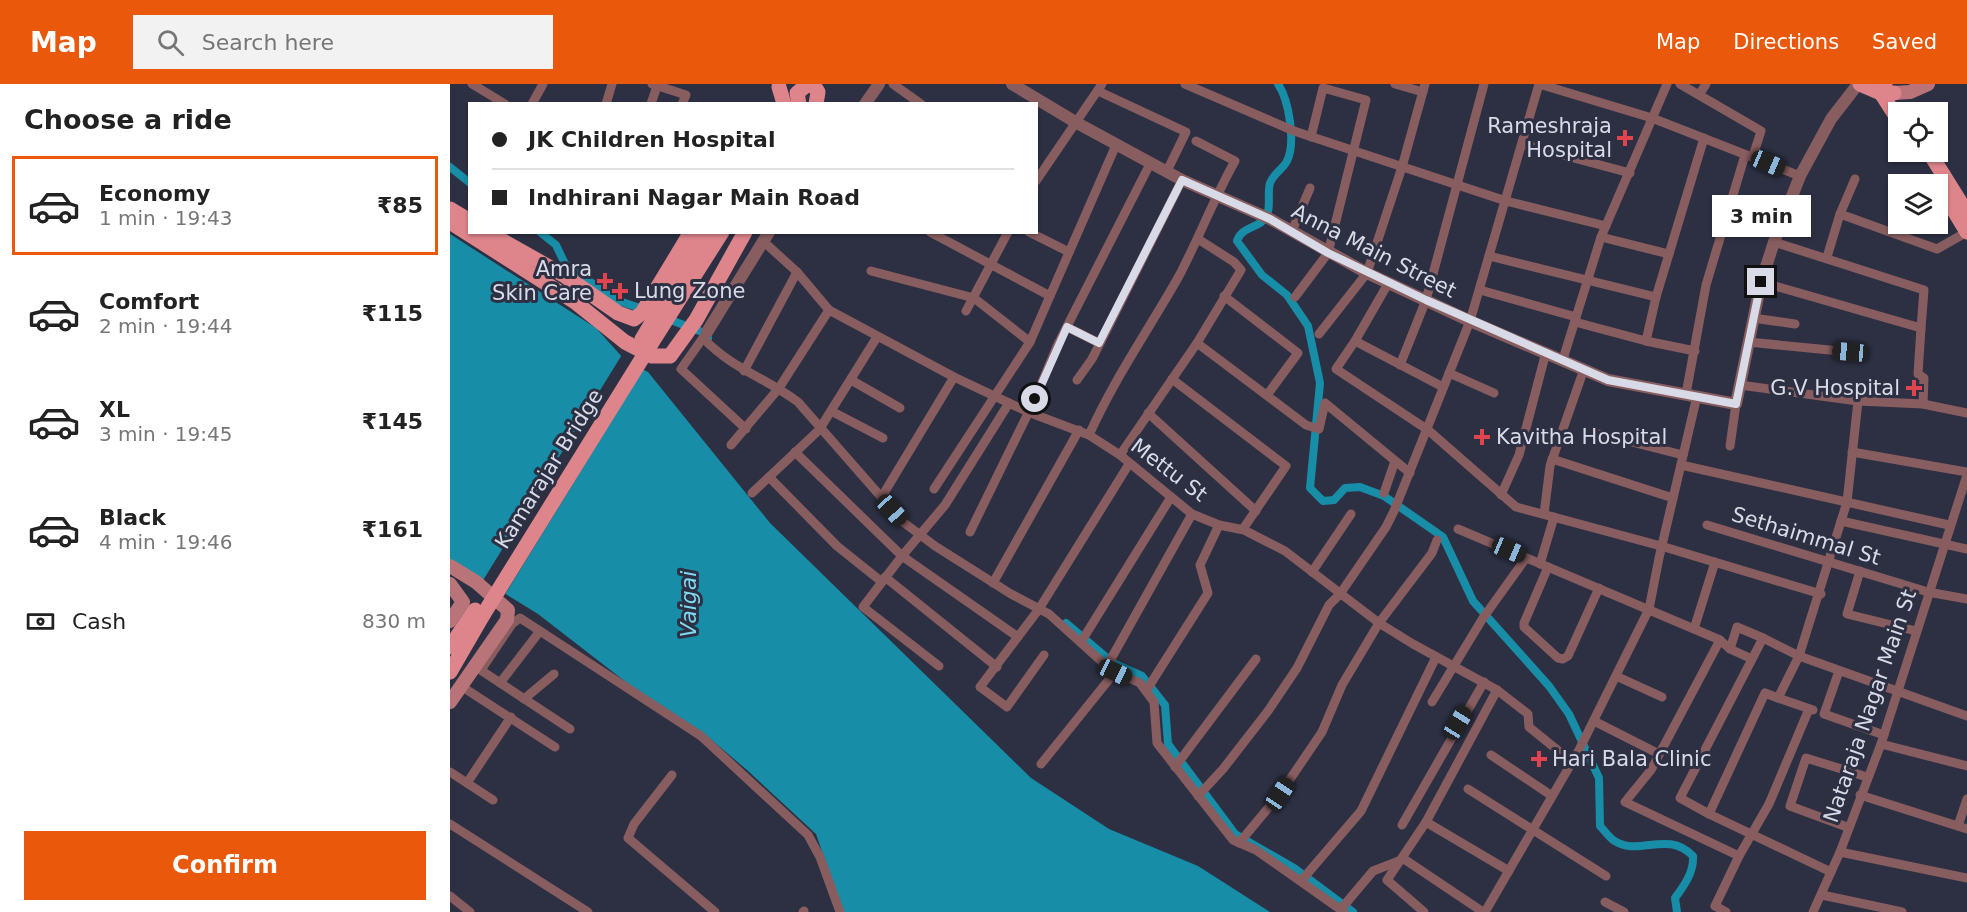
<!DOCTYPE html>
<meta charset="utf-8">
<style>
body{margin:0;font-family:"DejaVu Sans",sans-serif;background:#f2f2f2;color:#222;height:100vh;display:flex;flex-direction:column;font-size:22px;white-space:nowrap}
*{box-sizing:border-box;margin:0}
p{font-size:20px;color:#767676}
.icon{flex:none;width:33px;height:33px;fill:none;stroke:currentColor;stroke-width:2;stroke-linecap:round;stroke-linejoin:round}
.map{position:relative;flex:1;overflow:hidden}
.sheet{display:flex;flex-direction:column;background:#fff;width:450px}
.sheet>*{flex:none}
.banner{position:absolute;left:18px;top:18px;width:570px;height:132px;border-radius:0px;box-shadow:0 2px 4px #0004;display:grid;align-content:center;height:132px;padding:0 24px;background:#fff}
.tools{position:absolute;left:1438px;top:18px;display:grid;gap:12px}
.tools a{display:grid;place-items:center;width:60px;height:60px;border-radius:0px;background:#fff;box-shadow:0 2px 4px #0004;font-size:30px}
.end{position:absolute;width:27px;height:27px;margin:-14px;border:8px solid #d8dbe7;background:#111;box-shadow:0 0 0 3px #111}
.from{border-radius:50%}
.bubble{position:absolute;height:42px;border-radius:0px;background:#fff;box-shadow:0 2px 4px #0004;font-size:20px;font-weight:600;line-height:42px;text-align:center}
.car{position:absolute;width:18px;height:36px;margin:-18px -9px;border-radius:8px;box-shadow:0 0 4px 2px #0007;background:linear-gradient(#222 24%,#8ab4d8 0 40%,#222 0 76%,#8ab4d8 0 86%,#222 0)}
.banner b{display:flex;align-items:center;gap:21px;height:57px;font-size:22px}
.banner b+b{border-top:2px solid #e0e0e0}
.banner i{width:15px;height:15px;background:#222}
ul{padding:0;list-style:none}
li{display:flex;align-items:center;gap:18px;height:99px;margin:0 12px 9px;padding:0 12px;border:3px solid transparent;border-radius:0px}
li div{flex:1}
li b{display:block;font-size:22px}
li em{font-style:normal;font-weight:600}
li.current{border-color:#ea580c}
li>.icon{width:54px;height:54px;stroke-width:1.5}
h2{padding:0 24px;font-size:27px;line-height:72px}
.pay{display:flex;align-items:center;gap:15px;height:66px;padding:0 24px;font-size:22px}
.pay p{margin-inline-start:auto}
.button{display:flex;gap:12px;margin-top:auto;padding:12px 24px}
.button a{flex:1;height:69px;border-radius:0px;background:#ea580c;color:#fff;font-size:24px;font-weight:600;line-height:69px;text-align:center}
header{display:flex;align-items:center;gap:36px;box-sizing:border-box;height:84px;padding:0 30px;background:#ea580c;color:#fff}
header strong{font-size:28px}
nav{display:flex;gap:33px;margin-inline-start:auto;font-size:21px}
.search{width:420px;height:54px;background:#f2f2f2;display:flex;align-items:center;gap:15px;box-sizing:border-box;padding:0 21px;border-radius:0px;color:#767676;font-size:22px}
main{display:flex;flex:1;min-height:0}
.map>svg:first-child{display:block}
.water{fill:#178da7}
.pier{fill:#2d3043}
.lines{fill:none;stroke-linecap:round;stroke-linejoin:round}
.canal{stroke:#178da7;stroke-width:8}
.minor{stroke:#885d5f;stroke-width:9}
.tertiary{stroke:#885d5f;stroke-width:12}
.secondary{stroke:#b87478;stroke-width:14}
.primary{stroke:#dd858b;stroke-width:15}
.primary-bridge{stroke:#dd858b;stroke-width:15}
.route{stroke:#d8dbe7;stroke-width:8}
.health-dot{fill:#e0444e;stroke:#2d3043;stroke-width:2}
.labels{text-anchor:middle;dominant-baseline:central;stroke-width:6;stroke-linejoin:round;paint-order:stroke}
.poi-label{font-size:21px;fill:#d8dbe7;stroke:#2d3043;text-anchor:end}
.street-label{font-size:21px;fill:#d8dbe7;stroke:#2d3043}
.water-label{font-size:22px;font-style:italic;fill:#7edaf3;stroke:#2d3043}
</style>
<header>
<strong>Map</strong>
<div class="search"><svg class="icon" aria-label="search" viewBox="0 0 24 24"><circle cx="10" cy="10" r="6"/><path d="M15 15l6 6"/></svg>Search here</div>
<nav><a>Map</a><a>Directions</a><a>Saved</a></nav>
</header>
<main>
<section class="sheet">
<h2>Choose a ride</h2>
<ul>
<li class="current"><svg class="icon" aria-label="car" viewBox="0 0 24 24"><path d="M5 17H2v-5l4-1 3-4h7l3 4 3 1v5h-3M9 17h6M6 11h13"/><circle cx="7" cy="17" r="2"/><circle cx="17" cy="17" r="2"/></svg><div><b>Economy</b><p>1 min · 19:43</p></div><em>₹85</em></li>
<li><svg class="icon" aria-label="car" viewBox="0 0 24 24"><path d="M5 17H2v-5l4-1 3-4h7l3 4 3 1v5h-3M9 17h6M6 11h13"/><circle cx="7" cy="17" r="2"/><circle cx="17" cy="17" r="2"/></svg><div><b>Comfort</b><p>2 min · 19:44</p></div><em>₹115</em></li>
<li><svg class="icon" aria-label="car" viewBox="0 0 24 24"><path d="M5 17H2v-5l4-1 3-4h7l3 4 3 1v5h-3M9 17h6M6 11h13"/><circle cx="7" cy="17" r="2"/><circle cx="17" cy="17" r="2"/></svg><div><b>XL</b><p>3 min · 19:45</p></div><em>₹145</em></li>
<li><svg class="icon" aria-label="car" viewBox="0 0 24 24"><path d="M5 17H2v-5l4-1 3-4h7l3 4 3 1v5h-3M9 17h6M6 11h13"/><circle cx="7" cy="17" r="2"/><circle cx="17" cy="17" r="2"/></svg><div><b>Black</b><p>4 min · 19:46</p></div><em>₹161</em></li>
</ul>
<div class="pay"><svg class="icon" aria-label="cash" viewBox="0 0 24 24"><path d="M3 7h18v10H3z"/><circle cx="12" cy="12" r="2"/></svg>Cash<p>830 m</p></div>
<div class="button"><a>Confirm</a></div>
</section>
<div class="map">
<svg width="1517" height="828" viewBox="0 0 1517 828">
<rect width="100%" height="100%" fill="#2d3043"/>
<polygon class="water" points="0,150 146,244 174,275 198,288 320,439 581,694 659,745 748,782 820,828 393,828 366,750 297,686 251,647 203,619 88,530 0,476"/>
<polygon class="pier" points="173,269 195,283 54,512 32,498"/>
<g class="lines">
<g class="canal">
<path d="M828 0C839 16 846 59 837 77 833 85 823 90 820 99 817 109 821 122 817 131 811 145 792 141 787 157L812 191 837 211 858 242 870 299 860 404 873 417 884 416 895 404 910 403 934 412 993 453 1023 517 1099 602 1119 630 1149 694 1150 742C1154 746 1158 752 1163 756 1189 774 1216 745 1243 772 1244 788 1234 802 1225 814L1227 828"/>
<polyline points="0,83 20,99"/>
<polyline points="90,148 106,161 115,180 166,216 196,226"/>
<polyline points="213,233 252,248 258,254"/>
<polyline points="616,539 663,579 692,592 715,621 718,660 785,750 844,784 903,828"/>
</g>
<g class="minor">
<polyline points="22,0 55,20"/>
<polyline points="202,0 236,11 232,20"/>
<polyline points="443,0 471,20"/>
<polyline points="735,0 844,47 1056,117 1156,142"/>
<polyline points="945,0 973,8"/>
<polyline points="1230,0 1249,11 1256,0"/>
<polyline points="648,7 736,48 717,87"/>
<polyline points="1249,11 1311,47 1303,72"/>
<polyline points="82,20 93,0"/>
<polyline points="156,20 162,0"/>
<polyline points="201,20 207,2"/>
<polyline points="1072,60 1180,89"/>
<polyline points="586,97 652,0"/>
<polyline points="1390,130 1405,95"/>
<polyline points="842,147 860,104"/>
<polyline points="480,148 600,212 666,61"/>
<polyline points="579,148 619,168"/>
<polyline points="1151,153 1219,170"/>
<polyline points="313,157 347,188 379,226 504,293 578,328 639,351 670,371 742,430 769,441 794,446 835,467 929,539 963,560 1047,606 1078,630 1079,643 1121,677"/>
<polyline points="1039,172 1206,213"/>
<polyline points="1377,173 1390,130 1487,165 1517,148"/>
<polyline points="421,187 524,214 580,258 600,212"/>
<polyline points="939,198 905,257 993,303"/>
<polyline points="1311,198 1471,244 1474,206 1324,158"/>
<polyline points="1030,206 1126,233"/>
<polyline points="774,212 848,269 817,311"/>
<polyline points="845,213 878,169 916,16 873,4 861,53"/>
<polyline points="516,227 558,148"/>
<polyline points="1303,234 1345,240"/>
<polyline points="1125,238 1196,257"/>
<polyline points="617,243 649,259"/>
<polyline points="1471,244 1468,290 1474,294 1473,320"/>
<polyline points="869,250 917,189 952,83 975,0"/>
<polyline points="255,251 231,285 296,345"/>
<path d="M253 254C281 284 316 294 348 318L453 438 485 462 561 510 599 530 661 586 690 599 704 618 707 659 783 756 806 766 894 828"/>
<polyline points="905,257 886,285 978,346 1066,423 1211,462 1371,510"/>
<polyline points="1298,258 1400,268"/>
<polyline points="747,259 856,341 869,345 875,319 960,389"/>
<polyline points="1245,267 1196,257 1206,213 1254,54"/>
<polyline points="1113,275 1151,153 1217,0"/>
<polyline points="950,281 976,216 1034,0"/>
<polyline points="294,287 347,188"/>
<polyline points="999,289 1044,309"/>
<polyline points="722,295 836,382 793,445"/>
<polyline points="401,296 450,324"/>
<polyline points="627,296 642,275 732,96"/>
<polyline points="1290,301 1408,317 1473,320 1517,329"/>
<polyline points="1236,310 1256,201 1295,71"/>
<polyline points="381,327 433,354"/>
<polyline points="698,329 806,427"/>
<polyline points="1150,350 1233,371"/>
<path d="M639 351C664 295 699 245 729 192 749 154 764 114 785 77L746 57"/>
<polyline points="281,361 329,304 379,226"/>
<polyline points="1280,362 1286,320"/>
<polyline points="345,368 452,472 495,421 559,319"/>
<polyline points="1402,368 1517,388"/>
<polyline points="670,371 747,259 791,186 784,178 748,155"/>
<polyline points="1102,375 1223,414"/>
<polyline points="1231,381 1499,441"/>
<polyline points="319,393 387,462 432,498 452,472 568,553"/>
<polyline points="484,405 580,258"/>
<polyline points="302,409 369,346 427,253"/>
<polyline points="934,409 945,377"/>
<polyline points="1051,411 1069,371 1096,268"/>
<polyline points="431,414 504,293"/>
<polyline points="1094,430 1100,382 1134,285"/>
<polyline points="1391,437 1517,465"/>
<polyline points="1257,441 1478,508 1517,515"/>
<polyline points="1008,445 1270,556 1201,686 1175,718 1289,772 1265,822 1276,828"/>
<polyline points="520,448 585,315 608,260 701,78"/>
<polyline points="1090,480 1104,433"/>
<polyline points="1098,483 1074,539 1074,543 1108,574 1113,575 1118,572 1149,504"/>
<polyline points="1410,487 1397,530 1466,547"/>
<polyline points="862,488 901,430"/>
<polyline points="435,493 547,583"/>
<polyline points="432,498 413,523 489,582"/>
<polyline points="543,499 629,346"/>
<polyline points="1244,545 1265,478"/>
<polyline points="1270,556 1280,565 1287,543 1313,554"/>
<polyline points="631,558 721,413"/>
<polyline points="1280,565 1302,575"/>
<polyline points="594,571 557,623 530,603 589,525 679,380"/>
<polyline points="657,582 742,430"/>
<polyline points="26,583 120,645"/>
<polyline points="31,586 62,540 70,534 251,652 358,751 370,773 390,828"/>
<polyline points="1389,587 1374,630 1434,651"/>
<polyline points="1166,592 1212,613"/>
<polyline points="50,599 90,547"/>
<polyline points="11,602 105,663"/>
<polyline points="696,607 758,509 750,481 769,441"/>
<polyline points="1328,614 1363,626"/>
<polyline points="74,615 104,590"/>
<polyline points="982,618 1033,534 1076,474"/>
<polyline points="1144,637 1209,670"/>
<polyline points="1431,660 1517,682"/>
<polyline points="1041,671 1102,712"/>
<polyline points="591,680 665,588"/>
<polyline points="725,683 806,575"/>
<polyline points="0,688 43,716"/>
<polyline points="222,691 184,740 178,754 265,828"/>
<polyline points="17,699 61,633"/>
<polyline points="1018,705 1156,792"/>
<polyline points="1410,711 1517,745"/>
<polyline points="748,712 773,685 818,627 847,584 879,521 890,510 936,443 944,427 1020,237 1089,0 1202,34 1350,92"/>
<polyline points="1259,730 1230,714 1313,554 1349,572 1517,632"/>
<polyline points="976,738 1059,787"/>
<polyline points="0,740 138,828"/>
<polyline points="952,741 1034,598"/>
<polyline points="1508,742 1517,715"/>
<polyline points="1397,743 1340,722 1356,674 1417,693"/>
<polyline points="789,759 830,710 872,648 892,601 929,539 982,469 987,456"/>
<polyline points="1390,768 1517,794"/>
<polyline points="1289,772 1319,720 1359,625"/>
<polyline points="1381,788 1259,730 1315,609 1328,614 1349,572 1397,418 1408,317"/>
<polyline points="851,797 911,727 986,573"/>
<polyline points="1372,811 1452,828"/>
<polyline points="0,812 20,828"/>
<polyline points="1155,818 1174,828"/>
<polyline points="891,825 923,787 954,775 1033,828"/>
<polyline points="353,828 354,827"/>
<polyline points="974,828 937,796 976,738 1047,606"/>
<polyline points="1035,828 1129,666 1199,525 1209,474 1247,312"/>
<polyline points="1363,828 1390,768 1431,660 1517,391"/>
</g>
<g class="tertiary">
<polyline points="562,0 627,39 732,96 820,135 917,189 1020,237 1158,296 1286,320 1311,198 1324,158 1350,92 1381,35 1408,0"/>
<polyline points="415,20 429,0"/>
<polyline points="257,248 319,148"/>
</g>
<g class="secondary">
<polyline points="1444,9 1460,8 1478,0"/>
<polyline points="0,482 26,498 58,526 57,536 0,618"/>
<polyline points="0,500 13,518 0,537"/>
</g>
<g class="primary">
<polyline points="1410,0 1431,9 1444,9"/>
<polyline points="1435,0 1431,9 1449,37"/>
<polyline points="329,3 334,20"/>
<polyline points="349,20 347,9 357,1 364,2 368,8 366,20"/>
<polyline points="1479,68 1517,129"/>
<polyline points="1500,120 1517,148"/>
<polyline points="0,125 20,137"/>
<polyline points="0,138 125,218 175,258 202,272 220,272 246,236 295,148"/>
<polyline points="37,148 115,192 168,229 184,235 192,229 241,148"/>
<polyline points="192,255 256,148"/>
<polyline points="201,260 272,148"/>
<polyline points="0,563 25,526"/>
<polyline points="0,588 33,531"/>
</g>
<polyline class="primary-bridge" points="33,531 201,260"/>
</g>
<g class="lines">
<polyline class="route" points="585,315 617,243 649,259 732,96 820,135 878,169 976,216 1158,296 1286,320 1311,198"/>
</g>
<g class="health-dot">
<path d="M1172 45h6v6h6v6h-6v6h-6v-6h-6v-6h6z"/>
<path d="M152 188h6v6h6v6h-6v6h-6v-6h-6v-6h6z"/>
<path d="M167 198h6v6h6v6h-6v6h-6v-6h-6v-6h6z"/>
<path d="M1461 295h6v6h6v6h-6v6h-6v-6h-6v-6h6z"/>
<path d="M1029 344h6v6h6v6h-6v6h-6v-6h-6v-6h6z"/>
<path d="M1086 666h6v6h6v6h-6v6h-6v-6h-6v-6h6z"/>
</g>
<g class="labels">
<g class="poi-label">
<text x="1162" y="42">Rameshraja<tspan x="1162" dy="24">Hospital</tspan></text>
<text x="142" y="185">Amra<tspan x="142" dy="24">Skin Care</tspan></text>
<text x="184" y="207" text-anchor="start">Lung Zone</text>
<text x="1450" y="304">G.V Hospital</text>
<text x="1046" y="353" text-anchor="start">Kavitha Hospital</text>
<text x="1102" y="675" text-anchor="start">Hari Bala Clinic</text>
</g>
<g class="street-label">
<text transform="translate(924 167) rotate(27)">Anna Main Street</text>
<text transform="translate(99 385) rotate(-58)">Kamarajar Bridge</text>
<text transform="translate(719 386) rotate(37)">Mettu St</text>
<text transform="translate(1356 452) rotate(17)">Sethaimmal St</text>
<text transform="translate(1420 622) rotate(-71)">Nataraja Nagar Main St</text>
</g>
<g class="water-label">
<text transform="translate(238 520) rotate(-90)">Vaigai</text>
</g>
</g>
</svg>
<div class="tools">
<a><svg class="icon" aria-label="locate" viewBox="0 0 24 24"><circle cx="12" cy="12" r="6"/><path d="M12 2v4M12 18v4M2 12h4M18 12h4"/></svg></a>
<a><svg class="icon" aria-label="layers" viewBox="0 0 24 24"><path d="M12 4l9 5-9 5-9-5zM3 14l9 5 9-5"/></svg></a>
</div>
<i class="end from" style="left:585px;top:315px"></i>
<i class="end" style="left:1311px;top:198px"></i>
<div class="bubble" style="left:1262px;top:111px;width:99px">3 min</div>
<i class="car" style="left:1318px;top:79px;rotate:113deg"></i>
<i class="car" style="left:1400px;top:268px;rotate:275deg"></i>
<i class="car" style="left:442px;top:426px;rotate:138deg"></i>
<i class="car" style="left:1059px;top:466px;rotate:113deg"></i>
<i class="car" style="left:665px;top:588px;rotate:115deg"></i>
<i class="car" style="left:1008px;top:639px;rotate:32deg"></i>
<i class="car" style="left:830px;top:710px;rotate:34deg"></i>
<div class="banner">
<b><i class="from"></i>JK Children Hospital</b>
<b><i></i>Indhirani Nagar Main Road</b>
</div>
</div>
</main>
